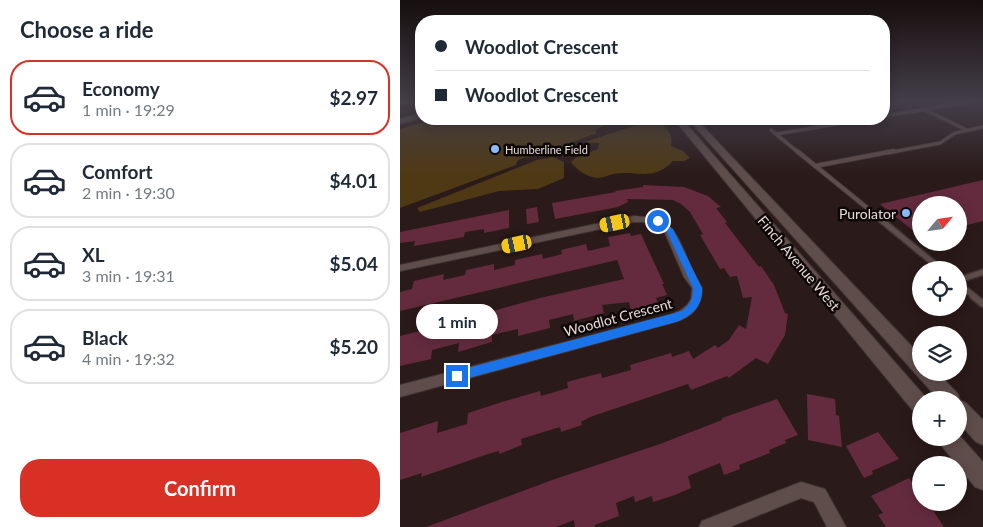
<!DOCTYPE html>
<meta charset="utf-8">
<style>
body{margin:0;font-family:Lato,sans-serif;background:#f2f2f3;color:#1f2937;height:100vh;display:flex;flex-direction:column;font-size:19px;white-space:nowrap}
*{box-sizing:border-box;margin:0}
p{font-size:16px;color:#747a83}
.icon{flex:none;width:28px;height:28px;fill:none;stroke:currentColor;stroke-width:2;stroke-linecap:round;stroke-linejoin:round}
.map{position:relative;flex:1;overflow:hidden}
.panel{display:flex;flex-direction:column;background:#fff;width:400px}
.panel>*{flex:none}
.banner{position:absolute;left:15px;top:15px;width:475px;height:110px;border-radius:20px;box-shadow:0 2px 12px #0003;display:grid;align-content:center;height:110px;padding:0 20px;background:#fff}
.needle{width:32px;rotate:61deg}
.tools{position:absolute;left:512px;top:196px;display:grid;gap:10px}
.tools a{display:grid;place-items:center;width:55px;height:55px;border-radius:50%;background:#fff;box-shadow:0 2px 12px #0003;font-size:25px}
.end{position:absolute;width:22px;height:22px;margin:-11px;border:6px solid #1a73e8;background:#fff;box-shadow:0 0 0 2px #fff}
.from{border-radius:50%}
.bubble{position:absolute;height:35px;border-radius:18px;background:#fff;box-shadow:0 2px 12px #0003;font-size:16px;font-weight:700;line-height:35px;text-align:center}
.car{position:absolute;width:15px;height:30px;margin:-15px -8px;border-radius:6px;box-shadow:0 0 4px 1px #0007;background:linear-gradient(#f5c518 24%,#345 0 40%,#f5c518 0 76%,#345 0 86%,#f5c518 0)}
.banner b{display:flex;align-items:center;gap:18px;height:48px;font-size:19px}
.banner b+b{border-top:1px solid #e0e1e3}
.banner i{width:12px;height:12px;background:#1f2937}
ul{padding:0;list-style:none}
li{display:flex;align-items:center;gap:15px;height:75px;margin:0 10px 8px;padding:0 10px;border:2px solid #e0e1e3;border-radius:20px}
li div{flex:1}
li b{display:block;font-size:19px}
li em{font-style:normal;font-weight:700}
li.on{border-color:#d93025}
li>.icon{width:45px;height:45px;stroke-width:1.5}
h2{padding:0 20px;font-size:22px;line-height:60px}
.primary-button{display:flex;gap:10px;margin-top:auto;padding:10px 20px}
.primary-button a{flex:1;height:58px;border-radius:20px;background:#d93025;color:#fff;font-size:20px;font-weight:700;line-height:58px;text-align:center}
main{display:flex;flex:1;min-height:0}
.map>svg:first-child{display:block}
.green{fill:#4f3914}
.building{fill:#642b3f}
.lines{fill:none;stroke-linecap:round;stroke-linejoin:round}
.lane-far3-casing{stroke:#403434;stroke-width:4.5}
.lane-far2-casing{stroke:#403434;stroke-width:5.5}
.lane-far1-casing{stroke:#403434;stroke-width:8}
.lane-casing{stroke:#403434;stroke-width:9}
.street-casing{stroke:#403434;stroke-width:2}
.secondary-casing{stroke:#403434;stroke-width:2}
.lane-far3{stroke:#5f4d4b;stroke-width:3}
.lane-far2{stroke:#5f4d4b;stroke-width:4}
.lane-far1{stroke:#5f4d4b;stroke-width:5}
.lane{stroke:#5f4d4b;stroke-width:6}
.street{fill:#5f4d4b;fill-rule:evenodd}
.secondary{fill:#5f4d4b;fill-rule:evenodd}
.route{fill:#1a73e8}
.poi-dot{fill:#88bafc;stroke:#0d0706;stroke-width:2}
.labels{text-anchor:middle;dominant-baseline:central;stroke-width:5;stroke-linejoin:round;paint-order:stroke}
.far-poi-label{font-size:11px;fill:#e5dad9;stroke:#0d0706;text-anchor:start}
.poi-label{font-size:14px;fill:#e5dad9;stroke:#0d0706;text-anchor:end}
.street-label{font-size:14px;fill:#e5dad9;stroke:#0d0706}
</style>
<main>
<section class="panel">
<h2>Choose a ride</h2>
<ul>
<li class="on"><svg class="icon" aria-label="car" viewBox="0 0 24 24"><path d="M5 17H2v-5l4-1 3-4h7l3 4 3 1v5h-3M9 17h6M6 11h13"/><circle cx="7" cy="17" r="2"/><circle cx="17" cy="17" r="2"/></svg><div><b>Economy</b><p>1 min · 19:29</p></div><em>$2.97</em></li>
<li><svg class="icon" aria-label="car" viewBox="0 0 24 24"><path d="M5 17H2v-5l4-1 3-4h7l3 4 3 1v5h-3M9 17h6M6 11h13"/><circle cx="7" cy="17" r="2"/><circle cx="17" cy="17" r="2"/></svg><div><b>Comfort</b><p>2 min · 19:30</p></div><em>$4.01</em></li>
<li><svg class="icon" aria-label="car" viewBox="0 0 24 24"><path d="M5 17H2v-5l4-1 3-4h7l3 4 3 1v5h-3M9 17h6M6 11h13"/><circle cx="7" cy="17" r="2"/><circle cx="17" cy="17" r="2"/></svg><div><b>XL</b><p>3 min · 19:31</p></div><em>$5.04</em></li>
<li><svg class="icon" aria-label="car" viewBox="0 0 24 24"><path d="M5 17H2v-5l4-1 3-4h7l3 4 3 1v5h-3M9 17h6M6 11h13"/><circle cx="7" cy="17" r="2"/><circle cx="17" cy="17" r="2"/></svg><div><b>Black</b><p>4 min · 19:32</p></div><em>$5.20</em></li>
</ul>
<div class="primary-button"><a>Confirm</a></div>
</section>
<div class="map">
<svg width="583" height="527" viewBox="0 0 583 527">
<rect width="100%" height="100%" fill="#2a1a19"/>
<g class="green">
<polygon points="33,119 203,119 206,125 195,130 197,133 128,158 126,157 118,160 116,165 0,208 0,129"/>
<path d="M254 119C264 126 274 132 271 146L283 151 290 158 284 161H273C253 182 238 170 213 174 209 175 202 178 198 178 188 178 176 169 171 162L177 157 198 149 199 143H182Z"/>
<polygon points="153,157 164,162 164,178 138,189 99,191 20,212 17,208 137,160"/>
</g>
<g class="building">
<polygon points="583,180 583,221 559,227 559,205 521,205 521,237 480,204"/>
<polygon points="243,185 284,187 308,196 321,207 316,208 327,222 325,223 359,267 361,266 374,285 385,313 388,314 385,335 368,364 356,358 329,378 327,376 291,390 288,384 190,417 181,422 182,425 161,432 160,427 121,439 122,445 99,454 99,451 88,454 21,477 22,473 0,480 0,433 38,421 37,433 67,424 68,413 102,402 140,391 141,396 168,388 167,382 201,373 202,378 231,370 230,365 271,353 272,357 289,351 293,359 315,345 318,348 329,340 339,325 346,329 352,297 343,298 337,276 330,277 324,268 320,269 300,235 303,234 290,212 281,204 273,200 227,199 228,202 218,207 155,219 152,203 216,192 215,191 243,187"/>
<polygon points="137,207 139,222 127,224 126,209"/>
<polygon points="109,210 109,228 84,233 84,229 65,232 64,237 14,246 15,241 0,243 0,232"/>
<polygon points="230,233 231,236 241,234 264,284 262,284 267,295 256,298 258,303 231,310 229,302 202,305 204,313 174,321 173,314 149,320 150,328 118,336 118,329 92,335 92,342 58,352 59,343 32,350 31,359 0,366 0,336 28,329 29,325 68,316 75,316 140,298 224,279 217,260 0,311 0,292 12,289 14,281 44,274 43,280 65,275 66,270 94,264 94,270 115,265 115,260 142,254 143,259 162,254 161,250 186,244 188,251 210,246 208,237"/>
<polygon points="407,394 435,399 436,415 439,416 442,447 408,440"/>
<polygon points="377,399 398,435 385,440 386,443 369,450 370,453 339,465 340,469 324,475 320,463 288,476 291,488 275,495 253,502 252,496 235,502 234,496 216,503 219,516 195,525 195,527 175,527 174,520 156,527 26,527 152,480 260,444 322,420 322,418"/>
<polygon points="478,432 499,459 472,471 473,474 464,478 446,446"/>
<polygon points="509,478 521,495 521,502 527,502 544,527 486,527 478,515 483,513 471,496"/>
</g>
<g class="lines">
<g class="lane-far3-casing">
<g id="lane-far3">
<polyline points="0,104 9,102"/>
<polyline points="523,109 567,130"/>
<polyline points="484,116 570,102"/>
<polyline points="371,130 399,153"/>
<polyline points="376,134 468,119"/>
<polyline points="487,153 540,143 555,133 583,127"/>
</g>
</g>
<g class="lane-far2-casing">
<g id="lane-far2">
<polyline points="397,151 477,216"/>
<polyline points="415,166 494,151"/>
</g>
</g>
<g class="lane-far1-casing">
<g id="lane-far1">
<polyline points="475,215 542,270"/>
<polyline points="559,280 583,272"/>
<polyline points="559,284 575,297"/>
</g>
</g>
<g class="lane-casing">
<polyline id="lane" points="573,296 583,304"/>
</g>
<g class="street-casing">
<g id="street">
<path d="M234 216C245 217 256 217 265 223 279 233 284 252 291 267 294 275 298 281 302 288 302 307 292 317 275 322L0 397V385L273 314 281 310 288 304 291 299 292 288 284 277 265 233 258 226 248 222H234L0 271V265Z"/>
<polygon points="401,482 425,489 446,527 427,527 414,502 401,498 330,527 299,527 302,521"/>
</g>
</g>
<g class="secondary-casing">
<g id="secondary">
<polygon points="21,113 21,118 0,124 0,119"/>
<polygon points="274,119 282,119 528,400 521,400 521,415 514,412"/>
<polygon points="288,119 296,119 521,356 521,372 537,372 558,394 560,400 566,403 583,420 583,445 576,442 559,423 559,400 539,400"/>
<polygon points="559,435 583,462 583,490 575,487 541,445 538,438 559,438"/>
</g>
</g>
<use href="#lane-far3" class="lane-far3"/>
<use href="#lane-far2" class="lane-far2"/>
<use href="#lane-far1" class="lane-far1"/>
<use href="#lane" class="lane"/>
<use href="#street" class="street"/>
<use href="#secondary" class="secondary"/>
</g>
<linearGradient id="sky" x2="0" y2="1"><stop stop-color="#170e0e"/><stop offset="0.58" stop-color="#443e49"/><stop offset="1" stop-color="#443e49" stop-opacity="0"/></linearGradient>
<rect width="583" height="175" fill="url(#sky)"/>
<path class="route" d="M258 219 273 229 302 288C303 306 292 316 276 322L57 381 53 379 51 376 53 373 57 371 282 311C290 304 293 300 293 288L266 230 254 221Z"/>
<g class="poi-dot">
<circle cx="95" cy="149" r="5"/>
<circle cx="506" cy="213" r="5"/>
</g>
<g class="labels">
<g class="far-poi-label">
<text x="105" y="149">Humberline Field</text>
</g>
<g class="poi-label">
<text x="496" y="213">Purolator</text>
</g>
<g class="street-label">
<text transform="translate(399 263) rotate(50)">Finch Avenue West</text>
<text transform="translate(218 317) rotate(-15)">Woodlot Crescent</text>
</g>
</g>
</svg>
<div class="tools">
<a><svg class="needle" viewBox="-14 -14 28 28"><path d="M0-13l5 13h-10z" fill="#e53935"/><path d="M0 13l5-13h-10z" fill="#747a83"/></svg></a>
<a><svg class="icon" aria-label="locate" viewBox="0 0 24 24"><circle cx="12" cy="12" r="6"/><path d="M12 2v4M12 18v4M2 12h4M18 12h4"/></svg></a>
<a><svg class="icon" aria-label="layers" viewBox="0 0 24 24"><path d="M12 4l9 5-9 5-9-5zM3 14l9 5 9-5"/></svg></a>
<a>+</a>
<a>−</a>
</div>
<i class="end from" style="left:258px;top:221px"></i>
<i class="end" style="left:57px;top:376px"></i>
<div class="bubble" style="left:16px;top:304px;width:82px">1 min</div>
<i class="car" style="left:215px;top:223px;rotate:258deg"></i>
<i class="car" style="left:117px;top:244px;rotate:258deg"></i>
<div class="banner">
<b><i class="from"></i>Woodlot Crescent</b>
<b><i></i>Woodlot Crescent</b>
</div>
</div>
</main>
